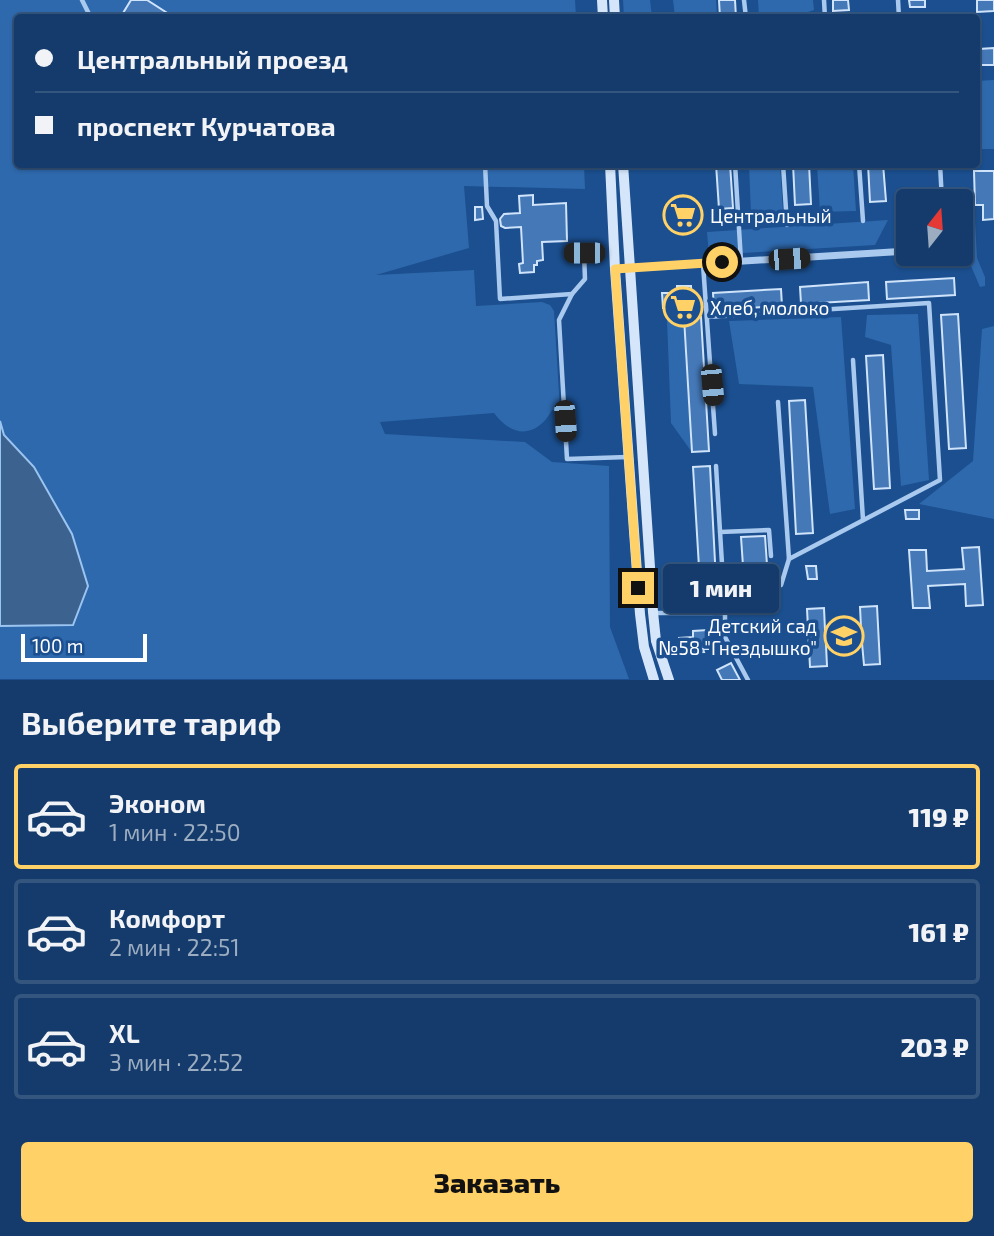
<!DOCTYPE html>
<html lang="ru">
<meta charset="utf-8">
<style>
body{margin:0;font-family:"Exo 2",sans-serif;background:#214673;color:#f1f3f6;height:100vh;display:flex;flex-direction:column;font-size:26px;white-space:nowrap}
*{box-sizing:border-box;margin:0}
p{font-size:23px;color:#9dadc1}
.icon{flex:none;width:38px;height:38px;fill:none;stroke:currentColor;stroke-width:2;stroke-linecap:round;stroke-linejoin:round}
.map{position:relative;height:680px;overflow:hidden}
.side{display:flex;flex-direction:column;background:#143b6b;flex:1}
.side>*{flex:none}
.top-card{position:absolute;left:14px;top:14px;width:966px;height:154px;border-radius:7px;box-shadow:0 2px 5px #0004,0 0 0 2px #33557e;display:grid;align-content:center;height:154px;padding:0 21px;background:#143b6b}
.needle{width:46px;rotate:17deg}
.tools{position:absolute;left:896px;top:189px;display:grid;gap:14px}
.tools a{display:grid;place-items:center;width:77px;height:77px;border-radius:7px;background:#143b6b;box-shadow:0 2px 5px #0004,0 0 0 2px #33557e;font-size:35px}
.scale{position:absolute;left:21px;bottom:18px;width:126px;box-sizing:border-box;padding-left:7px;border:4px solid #fff;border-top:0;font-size:19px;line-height:24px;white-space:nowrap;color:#fff;-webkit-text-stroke:5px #1b4f8f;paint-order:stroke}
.end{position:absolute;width:32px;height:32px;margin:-16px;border:9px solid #ffd166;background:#111;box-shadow:0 0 0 4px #111}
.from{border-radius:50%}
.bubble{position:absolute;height:49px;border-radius:7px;background:#143b6b;box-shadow:0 2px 5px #0004,0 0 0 2px #33557e;font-size:23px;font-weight:800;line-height:49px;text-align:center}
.car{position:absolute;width:21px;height:42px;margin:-21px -10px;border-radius:9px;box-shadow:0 0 5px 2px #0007;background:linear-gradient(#222 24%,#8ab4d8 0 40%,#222 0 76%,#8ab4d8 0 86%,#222 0)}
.top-card b{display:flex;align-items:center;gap:24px;height:66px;font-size:26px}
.top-card b+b{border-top:2px solid #33557e}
.top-card i{width:18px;height:18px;background:#f1f3f6}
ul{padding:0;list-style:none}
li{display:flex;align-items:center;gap:21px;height:105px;margin:0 14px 10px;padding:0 7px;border:4px solid #33557e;border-radius:7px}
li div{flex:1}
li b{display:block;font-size:26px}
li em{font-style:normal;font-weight:800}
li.on{border-color:#ffd166}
li>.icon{width:63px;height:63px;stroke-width:1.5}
h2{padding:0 21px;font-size:32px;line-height:84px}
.button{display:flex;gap:14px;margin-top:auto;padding:14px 21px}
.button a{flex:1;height:80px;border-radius:7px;background:#ffd166;color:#111;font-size:28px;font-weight:800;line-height:80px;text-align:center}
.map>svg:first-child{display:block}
.green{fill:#2e69ad}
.water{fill:#3c6290;stroke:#9cc4f0;stroke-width:2}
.building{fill:#4478b7;stroke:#cfe3fa;stroke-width:2}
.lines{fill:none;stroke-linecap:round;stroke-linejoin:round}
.lane{stroke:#a9c9ee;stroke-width:4.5}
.street{stroke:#a9c9ee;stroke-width:7}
.secondary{stroke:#d6e6fa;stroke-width:10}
.route{stroke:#ffd166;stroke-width:9}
.labels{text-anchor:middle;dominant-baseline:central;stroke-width:7;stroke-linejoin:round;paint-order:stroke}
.poi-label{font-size:19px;fill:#fff;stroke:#1b4f8f;text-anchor:start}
</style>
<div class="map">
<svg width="994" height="680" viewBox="0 0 994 680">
<rect width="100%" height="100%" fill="#1b4f8f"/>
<g class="green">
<path d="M0 0H575L576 17 18 18V164L584 165 585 189 464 186 469 248 376 275 474 270 476 306 542 302 550 305 554 311 560 410H552C537 438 512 438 494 413L380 422 385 434 525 442 552 462 609 466 610 627 629 679H0V626L2 627 34 467 4 435 0 421Z"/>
<polygon points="623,0 650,0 652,17 624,17"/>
<polygon points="673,0 716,0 717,17 675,17"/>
<polygon points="758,0 813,0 814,10 793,17 759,17"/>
<polygon points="994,80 994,149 977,149 977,81"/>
<polygon points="749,165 780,165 783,212 751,214"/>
<polygon points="817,165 853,165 856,211 820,212"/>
<polygon points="888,220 875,245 709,255 707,232"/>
<polygon points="975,221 977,258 985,277 985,286 980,287 968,259 965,222"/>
<polygon points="918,314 929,480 901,486 891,345 865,337 867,315"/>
<polygon points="841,317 855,509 830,514 813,387 739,384 729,321"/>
<polygon points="683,318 691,451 671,423 667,320"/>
<polygon points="994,326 994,519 919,504 973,461 982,329"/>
</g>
<polygon class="water" points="0,421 4,435 34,467 72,534 88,586 73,625 0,626"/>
<g class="building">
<polygon points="131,0 147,0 175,18 120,18"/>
<polygon points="719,0 735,0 736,18 720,18"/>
<polygon points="833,0 848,0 849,10 833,11"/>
<polygon points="909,0 925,0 925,7 910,7"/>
<polygon points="977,0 994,0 994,11 977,12"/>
<polygon points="994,48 994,65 980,65 979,49"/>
<polygon points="716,164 730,164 733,208 719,209"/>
<polygon points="793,164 809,164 811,204 795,205"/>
<polygon points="868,164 883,164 886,201 870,202"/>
<polygon points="974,171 994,171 994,219 983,220 983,205 975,205"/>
<polygon points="533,195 533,205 566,203 567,241 542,242 543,260 537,261 537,265 534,265 534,272 520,273 519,264 523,263 521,227 505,228 501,226 500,219 504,214 520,213 519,196"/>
<polygon points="899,196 908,196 908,213 900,214"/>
<polygon points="695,202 697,227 671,229 669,203"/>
<polygon points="475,207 482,207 483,219 475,220"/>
<polygon points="954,278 955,295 887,299 886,282"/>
<polygon points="868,282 869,300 801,304 800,287"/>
<polygon points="677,286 691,286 692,305 687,305 687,307 663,308 662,293 677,293"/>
<polygon points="781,289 782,306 714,310 713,293"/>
<polygon points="958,314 966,448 949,449 941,315"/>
<polygon points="701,317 709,451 692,452 684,318"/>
<polygon points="883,355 890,488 874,489 866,356"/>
<polygon points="805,400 813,533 796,534 789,401"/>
<polygon points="710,466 717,600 701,601 693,467"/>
<polygon points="905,510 919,510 919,519 906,519"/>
<polygon points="765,536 767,565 743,566 741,537"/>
<polygon points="979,547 983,605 966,606 965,584 928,586 930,608 913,608 909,550 926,550 927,571 964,569 962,548"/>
<polygon points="806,566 816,566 817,579 808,579"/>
<polygon points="877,606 880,664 864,665 862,643 826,645 827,666 810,667 807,609 824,608 825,630 861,627 860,607"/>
<polygon points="708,630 708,649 703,649 704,652 679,653 679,638 693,637 693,631"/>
<polygon points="731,663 740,680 722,680 717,670"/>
</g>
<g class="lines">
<g class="lane">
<polyline points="82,0 91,18"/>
<polyline points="744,0 746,18"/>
<polyline points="824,0 825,18"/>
<polyline points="898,0 899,18"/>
<polyline points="485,164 487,206 496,221 500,299 572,294"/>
<polyline points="735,164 741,261"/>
<polyline points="783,164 787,225"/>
<polyline points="859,164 863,221"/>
<polyline points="940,164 942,201"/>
<polyline points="567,253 584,253 585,279 572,294 559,320 567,459 628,457"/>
<polyline points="703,264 715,434"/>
<polyline points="707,317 929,303 940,480 789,559 781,585 725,613 725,637 748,680"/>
<polyline points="853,360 863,520"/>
<polyline points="778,402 789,559"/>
<polyline points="720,532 769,530 771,556"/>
<polyline points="654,613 725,613 716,466"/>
</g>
<polyline class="street" points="615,269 908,251"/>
<g class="secondary">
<polyline points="602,0 603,18"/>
<polyline points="614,0 615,18"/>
<polyline points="610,164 615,269 640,614 644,647 654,680"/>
<polyline points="623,164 653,612 656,641 669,680"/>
</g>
</g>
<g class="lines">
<polyline class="route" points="638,588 615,269 722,262"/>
</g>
<defs>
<g id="supermarket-ring" transform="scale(2.0125)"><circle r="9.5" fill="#1b4f8f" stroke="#ffd166" stroke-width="1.5"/><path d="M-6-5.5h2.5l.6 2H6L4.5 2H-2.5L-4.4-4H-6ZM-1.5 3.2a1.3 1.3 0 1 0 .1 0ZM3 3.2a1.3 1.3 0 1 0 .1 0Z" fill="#ffd166"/></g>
<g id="school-ring" transform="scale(2.0125)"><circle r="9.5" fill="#1b4f8f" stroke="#ffd166" stroke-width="1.5"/><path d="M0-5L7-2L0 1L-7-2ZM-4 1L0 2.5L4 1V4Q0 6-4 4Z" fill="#ffd166"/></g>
</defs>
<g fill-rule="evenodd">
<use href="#supermarket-ring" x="683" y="215"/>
<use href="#supermarket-ring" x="683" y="307"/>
<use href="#school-ring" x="844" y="636"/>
</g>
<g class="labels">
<g class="poi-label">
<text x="710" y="215">Центральный</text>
<text x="710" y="307">Хлеб, молоко</text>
<text x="817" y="625" text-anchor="end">Детский сад<tspan x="817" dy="22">№58 "Гнездышко"</tspan></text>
</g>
</g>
</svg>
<div class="tools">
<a><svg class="needle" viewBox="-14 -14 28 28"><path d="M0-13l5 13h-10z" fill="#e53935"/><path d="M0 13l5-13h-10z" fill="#9dadc1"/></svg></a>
</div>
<div class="scale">100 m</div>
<i class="end from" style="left:722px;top:262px"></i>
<i class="end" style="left:638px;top:588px"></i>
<div class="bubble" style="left:663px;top:564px;width:116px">1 мин</div>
<i class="car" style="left:584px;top:253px;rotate:270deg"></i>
<i class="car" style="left:789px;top:259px;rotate:86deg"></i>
<i class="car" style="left:712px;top:385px;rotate:175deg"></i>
<i class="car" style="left:565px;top:421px;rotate:176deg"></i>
<div class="top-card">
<b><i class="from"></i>Центральный проезд</b>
<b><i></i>проспект Курчатова</b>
</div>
</div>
<section class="side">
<h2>Выберите тариф</h2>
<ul>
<li class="on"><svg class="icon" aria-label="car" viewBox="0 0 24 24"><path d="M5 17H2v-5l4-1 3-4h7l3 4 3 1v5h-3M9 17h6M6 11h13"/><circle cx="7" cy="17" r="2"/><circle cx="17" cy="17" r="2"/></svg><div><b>Эконом</b><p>1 мин · 22:50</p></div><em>119 ₽</em></li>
<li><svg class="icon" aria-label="car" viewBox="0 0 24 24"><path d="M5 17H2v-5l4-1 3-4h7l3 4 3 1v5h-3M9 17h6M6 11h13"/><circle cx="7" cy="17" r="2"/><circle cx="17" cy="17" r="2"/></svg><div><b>Комфорт</b><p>2 мин · 22:51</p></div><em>161 ₽</em></li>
<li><svg class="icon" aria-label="car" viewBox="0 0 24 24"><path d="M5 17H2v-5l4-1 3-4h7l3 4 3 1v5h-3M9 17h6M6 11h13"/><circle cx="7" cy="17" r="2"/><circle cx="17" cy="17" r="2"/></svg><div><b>XL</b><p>3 мин · 22:52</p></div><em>203 ₽</em></li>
</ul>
<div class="button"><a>Заказать</a></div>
</section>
